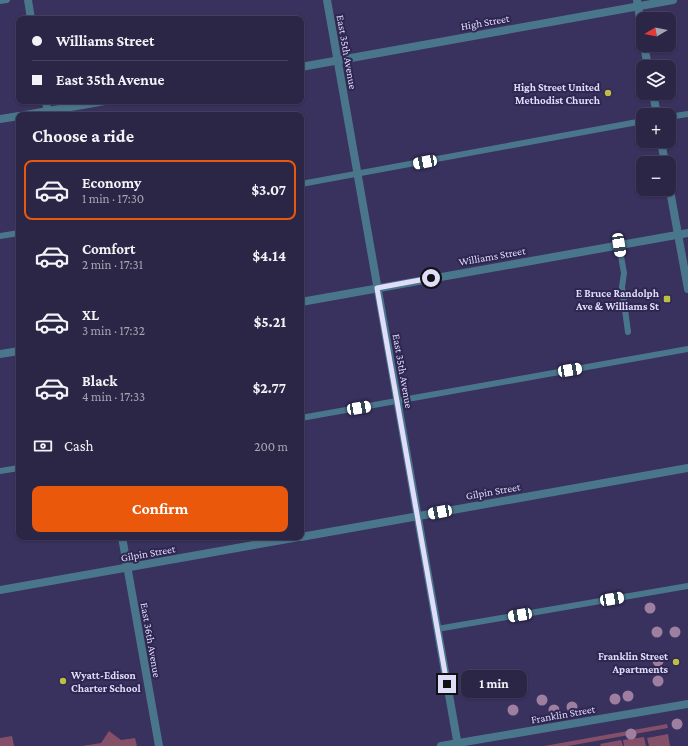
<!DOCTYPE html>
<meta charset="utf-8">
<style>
body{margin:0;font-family:"Crimson Pro",serif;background:#332d4d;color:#f1f3f6;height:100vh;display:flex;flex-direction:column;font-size:15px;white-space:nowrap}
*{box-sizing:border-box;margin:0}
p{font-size:13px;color:#a6a5b3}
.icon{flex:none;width:22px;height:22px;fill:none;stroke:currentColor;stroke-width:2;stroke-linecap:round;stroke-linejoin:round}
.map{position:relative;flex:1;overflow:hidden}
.details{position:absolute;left:16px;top:112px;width:288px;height:428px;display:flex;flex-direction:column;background:#2b2546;border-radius:8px;box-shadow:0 1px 3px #0004,0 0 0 1px #47425f}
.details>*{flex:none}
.hud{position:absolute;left:16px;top:16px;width:288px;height:88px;border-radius:8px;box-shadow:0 1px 3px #0004,0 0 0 1px #47425f;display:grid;align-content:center;height:88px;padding:0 16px;background:#2b2546}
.needle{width:26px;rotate:260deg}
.buttons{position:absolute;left:636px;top:12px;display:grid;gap:8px}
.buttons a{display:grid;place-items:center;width:40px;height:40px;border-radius:8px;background:#2b2546;box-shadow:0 1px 3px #0004,0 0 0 1px #47425f;font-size:20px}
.end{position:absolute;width:18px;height:18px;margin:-9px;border:5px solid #dfddf9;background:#111;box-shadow:0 0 0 2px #111}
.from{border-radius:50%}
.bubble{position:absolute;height:28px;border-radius:8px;background:#2b2546;box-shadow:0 1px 3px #0004,0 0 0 1px #47425f;font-size:13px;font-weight:700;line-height:28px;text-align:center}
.car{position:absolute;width:12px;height:24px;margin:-12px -6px;border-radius:5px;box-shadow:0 0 3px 1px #0007;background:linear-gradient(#fff 24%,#345 0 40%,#fff 0 76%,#345 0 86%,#fff 0)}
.hud b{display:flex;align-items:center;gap:14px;height:38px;font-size:15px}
.hud b+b{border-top:1px solid #47425f}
.hud i{width:10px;height:10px;background:#f1f3f6}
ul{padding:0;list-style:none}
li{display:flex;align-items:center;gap:12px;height:60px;margin:0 8px 6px;padding:0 8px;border:2px solid transparent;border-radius:8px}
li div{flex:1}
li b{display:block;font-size:15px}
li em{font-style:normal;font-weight:700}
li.current{border-color:#ea580c}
li>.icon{width:36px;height:36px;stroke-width:1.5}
h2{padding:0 16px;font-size:18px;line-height:48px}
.pay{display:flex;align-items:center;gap:10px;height:44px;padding:0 16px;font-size:15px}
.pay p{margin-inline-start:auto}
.primary-button{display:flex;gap:8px;margin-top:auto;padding:8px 16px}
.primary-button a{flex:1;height:46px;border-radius:8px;background:#ea580c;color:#fff;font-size:16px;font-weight:700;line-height:46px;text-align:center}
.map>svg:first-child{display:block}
.green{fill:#844f68}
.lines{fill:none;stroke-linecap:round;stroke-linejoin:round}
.service{stroke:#4a768c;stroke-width:6}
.minor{stroke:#4a768c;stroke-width:8}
.tertiary{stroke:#4a768c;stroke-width:8}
.tree{fill:#9f7fa0}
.route{stroke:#dfddf9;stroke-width:5}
.poi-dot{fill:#bdbf43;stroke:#2f2752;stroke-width:1.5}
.labels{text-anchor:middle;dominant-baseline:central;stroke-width:4;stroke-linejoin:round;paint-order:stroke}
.street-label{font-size:11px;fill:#dfddf9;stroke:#2f2752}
.poi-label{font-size:11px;font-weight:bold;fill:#dfddf9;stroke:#2f2752;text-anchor:end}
</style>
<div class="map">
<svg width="688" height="746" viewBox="0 0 688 746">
<rect width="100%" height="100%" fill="#39315e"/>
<g class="green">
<polygon points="667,724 668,728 568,746 544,746"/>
<polygon points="109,731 121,740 135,738 137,746 82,746 101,743"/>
<polygon points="668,734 670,746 649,746 647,738"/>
<polygon points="12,736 14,746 0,746 0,738"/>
<polygon points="644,737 646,746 624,746 623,740"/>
<polygon points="621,740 623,746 601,746 600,744"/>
</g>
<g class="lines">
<g class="service">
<polyline points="0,1 7,0"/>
<polyline points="669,117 688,114"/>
<polyline points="301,184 643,121"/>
<polyline points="0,236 19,233"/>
<polyline points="619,245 624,273 622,287 628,332"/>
<polyline points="301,418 688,349"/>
<polyline points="0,471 19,468"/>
<polyline points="437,629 688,586"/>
</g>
<g class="minor">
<polyline points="28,0 31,19"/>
<polyline points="327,0 458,746"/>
<polyline points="301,67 673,0"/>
<polyline points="46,101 48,115"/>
<polyline points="25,115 105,101"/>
<polyline points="0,119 19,116"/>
<polyline points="122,537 159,746"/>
<polyline points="301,537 688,468"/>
<polyline points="0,590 299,537"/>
</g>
<g class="tertiary">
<polyline points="637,0 643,37"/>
<polyline points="644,45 648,67"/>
<polyline points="653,93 657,115"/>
<polyline points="661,141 665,163"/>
<polyline points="669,185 688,289"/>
<polyline points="301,302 688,233"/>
<polyline points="0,354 19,351"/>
<polyline points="441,746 688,704"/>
</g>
</g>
<g class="tree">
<circle cx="650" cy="608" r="5.5"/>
<circle cx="657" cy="632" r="5.5"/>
<circle cx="675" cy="632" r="5.5"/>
<circle cx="658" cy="661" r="5.5"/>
<circle cx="658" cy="681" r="5.5"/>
<circle cx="628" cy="696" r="5.5"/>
<circle cx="615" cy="699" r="5.5"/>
<circle cx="542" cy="700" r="5.5"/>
<circle cx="572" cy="707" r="5.5"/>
<circle cx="513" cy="710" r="5.5"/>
<circle cx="554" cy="710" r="5.5"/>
<circle cx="677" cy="724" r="5.5"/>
<circle cx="631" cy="734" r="5.5"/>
</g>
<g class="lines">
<polyline class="route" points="431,278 377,288 447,684"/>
</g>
<g class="poi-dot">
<circle cx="608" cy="93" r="4"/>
<rect x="663" y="295" width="8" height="8" rx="2"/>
<circle cx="676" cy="662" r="4"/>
<circle cx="63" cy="681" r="4"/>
</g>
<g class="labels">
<g class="street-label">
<text transform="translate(485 22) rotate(-10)">High Street</text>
<text transform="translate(347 52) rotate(80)">East 35th Avenue</text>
<text transform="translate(492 256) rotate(-10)">Williams Street</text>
<text transform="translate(403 371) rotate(80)">East 35th Avenue</text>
<text transform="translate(493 491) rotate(-10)">Gilpin Street</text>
<text transform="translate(148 553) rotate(-10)">Gilpin Street</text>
<text transform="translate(151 640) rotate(80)">East 36th Avenue</text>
<text transform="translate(563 714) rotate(-10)">Franklin Street</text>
</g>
<g class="poi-label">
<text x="600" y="87">High Street United<tspan x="600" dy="13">Methodist Church</tspan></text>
<text x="659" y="293">E Bruce Randolph<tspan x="659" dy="13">Ave &amp; Williams St</tspan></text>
<text x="668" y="656">Franklin Street<tspan x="668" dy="13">Apartments</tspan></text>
<text x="71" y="675" text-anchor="start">Wyatt-Edison<tspan x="71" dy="13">Charter School</tspan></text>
</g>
</g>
</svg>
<div class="buttons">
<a><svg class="needle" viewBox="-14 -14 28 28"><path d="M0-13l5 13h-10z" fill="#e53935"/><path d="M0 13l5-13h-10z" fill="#a6a5b3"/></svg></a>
<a><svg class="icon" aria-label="layers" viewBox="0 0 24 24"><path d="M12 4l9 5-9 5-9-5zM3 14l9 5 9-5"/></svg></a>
<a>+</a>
<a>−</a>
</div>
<i class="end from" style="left:431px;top:278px"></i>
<i class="end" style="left:447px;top:684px"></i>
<div class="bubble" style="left:461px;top:670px;width:66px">1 min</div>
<i class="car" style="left:425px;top:162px;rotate:259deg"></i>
<i class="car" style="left:619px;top:245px;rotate:171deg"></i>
<i class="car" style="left:570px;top:370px;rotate:80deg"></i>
<i class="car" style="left:359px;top:408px;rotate:80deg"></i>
<i class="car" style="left:440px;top:512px;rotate:259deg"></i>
<i class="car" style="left:612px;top:599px;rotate:80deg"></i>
<i class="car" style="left:520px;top:615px;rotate:260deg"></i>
<div class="hud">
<b><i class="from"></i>Williams Street</b>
<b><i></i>East 35th Avenue</b>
</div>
<section class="details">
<h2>Choose a ride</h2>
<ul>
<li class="current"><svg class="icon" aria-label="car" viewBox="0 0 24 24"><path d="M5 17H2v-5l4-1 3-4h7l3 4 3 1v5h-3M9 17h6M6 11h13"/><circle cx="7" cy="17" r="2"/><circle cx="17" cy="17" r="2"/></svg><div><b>Economy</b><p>1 min · 17:30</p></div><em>$3.07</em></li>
<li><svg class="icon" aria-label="car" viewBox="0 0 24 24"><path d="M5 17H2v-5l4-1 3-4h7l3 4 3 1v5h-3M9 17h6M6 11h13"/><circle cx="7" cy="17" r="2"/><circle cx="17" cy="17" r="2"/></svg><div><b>Comfort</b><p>2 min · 17:31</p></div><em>$4.14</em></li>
<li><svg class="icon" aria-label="car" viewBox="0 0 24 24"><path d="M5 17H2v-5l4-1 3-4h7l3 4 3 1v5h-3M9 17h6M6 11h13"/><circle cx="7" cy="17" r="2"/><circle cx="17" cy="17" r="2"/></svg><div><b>XL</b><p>3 min · 17:32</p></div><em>$5.21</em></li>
<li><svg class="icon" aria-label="car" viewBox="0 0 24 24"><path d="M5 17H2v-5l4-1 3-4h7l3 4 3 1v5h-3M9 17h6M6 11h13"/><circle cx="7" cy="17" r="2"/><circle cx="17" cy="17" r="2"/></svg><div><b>Black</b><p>4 min · 17:33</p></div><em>$2.77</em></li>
</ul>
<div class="pay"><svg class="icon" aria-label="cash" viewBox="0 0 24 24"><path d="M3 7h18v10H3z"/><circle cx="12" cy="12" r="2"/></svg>Cash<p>200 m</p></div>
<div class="primary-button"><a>Confirm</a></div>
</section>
</div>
